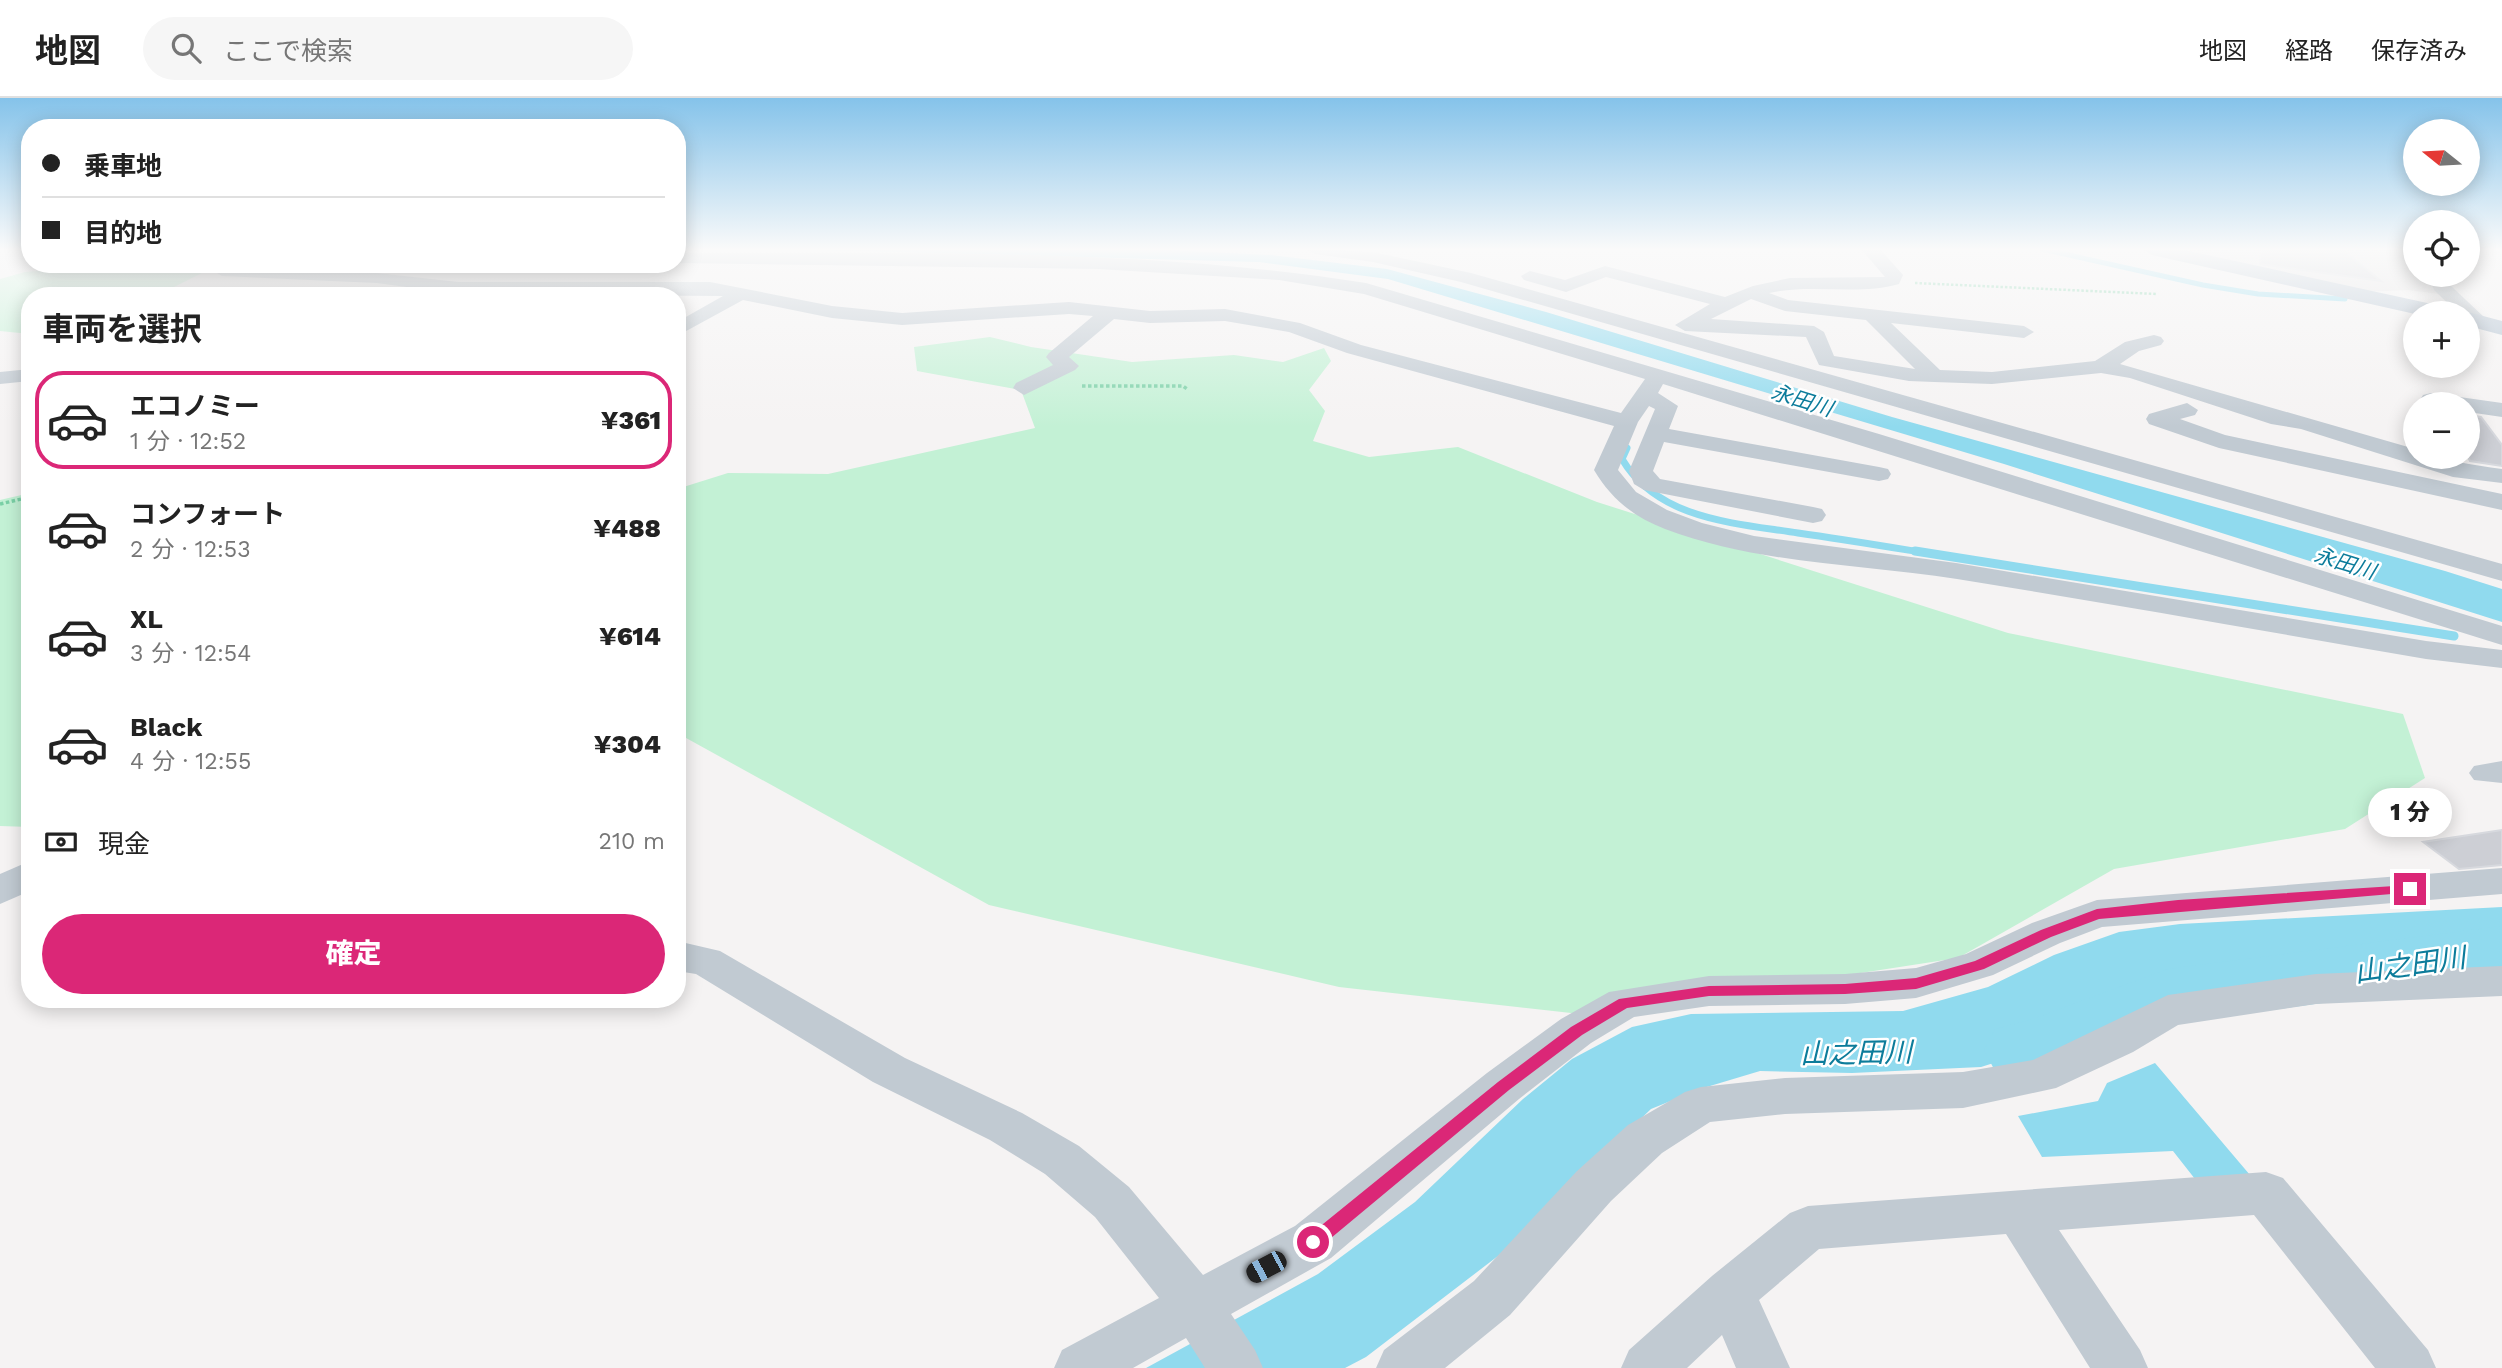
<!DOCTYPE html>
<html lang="ja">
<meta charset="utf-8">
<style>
body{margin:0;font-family:"Work Sans","Noto Sans JP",sans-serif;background:#f6f6f6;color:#222;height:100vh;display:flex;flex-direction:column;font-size:26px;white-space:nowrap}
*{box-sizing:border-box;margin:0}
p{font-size:23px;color:#767676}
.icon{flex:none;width:38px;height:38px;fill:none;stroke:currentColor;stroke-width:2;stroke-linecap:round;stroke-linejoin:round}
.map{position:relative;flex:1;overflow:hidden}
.drawer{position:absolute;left:21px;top:189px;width:665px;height:721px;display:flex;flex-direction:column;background:#fff;border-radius:28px;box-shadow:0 4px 18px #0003}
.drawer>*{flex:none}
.top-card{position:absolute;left:21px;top:21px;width:665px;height:154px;border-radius:28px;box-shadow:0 4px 18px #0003;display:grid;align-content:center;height:154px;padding:0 21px;background:#fff}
.needle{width:46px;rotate:288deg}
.tools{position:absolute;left:2403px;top:21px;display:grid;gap:14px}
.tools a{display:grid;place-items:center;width:77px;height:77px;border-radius:50%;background:#fff;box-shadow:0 4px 18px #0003;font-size:35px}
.end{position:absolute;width:32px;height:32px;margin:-16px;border:9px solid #db2777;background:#fff;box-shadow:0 0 0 4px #fff}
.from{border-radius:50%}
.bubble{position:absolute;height:49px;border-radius:24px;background:#fff;box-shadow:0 4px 18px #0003;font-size:23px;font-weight:800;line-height:49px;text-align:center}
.car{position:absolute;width:21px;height:42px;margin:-21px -10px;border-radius:9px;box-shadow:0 0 5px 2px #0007;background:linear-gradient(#222 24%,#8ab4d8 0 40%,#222 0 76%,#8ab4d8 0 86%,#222 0)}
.top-card b{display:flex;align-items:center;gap:24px;height:66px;font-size:26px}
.top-card b+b{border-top:2px solid #e0e0e0}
.top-card i{width:18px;height:18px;background:#222}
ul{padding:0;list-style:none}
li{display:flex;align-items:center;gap:21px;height:98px;margin:0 14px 10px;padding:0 7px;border:4px solid transparent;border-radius:28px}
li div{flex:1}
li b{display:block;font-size:26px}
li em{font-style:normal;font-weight:800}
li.selected{border-color:#db2777}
li>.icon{width:63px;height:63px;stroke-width:1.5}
h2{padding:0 21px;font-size:32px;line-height:84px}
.pay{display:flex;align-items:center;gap:18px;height:77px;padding:0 21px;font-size:26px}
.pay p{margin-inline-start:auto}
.cta{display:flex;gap:14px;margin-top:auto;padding:14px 21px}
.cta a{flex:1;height:80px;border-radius:42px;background:#db2777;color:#fff;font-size:28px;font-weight:800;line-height:80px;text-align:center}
header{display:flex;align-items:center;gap:42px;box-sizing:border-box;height:98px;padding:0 35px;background:#fff;border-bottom:2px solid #e0e0e0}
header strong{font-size:33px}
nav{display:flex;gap:38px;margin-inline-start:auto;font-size:24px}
.search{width:490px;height:63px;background:#f6f6f6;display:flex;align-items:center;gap:18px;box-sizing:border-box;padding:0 24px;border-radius:38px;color:#767676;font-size:26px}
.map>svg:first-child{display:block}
.education{fill:#e6e4e5}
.green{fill:#c3f1d5}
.water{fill:#90daee}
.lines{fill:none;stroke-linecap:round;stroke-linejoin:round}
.stream-far2{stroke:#90daee;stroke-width:5}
.stream-far1{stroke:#90daee;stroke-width:7}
.stream{stroke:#90daee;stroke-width:9}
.river{fill:#90daee;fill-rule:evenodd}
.building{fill:#cdcfd5;stroke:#d7d9de;stroke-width:2}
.path-far1{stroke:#7ad0a6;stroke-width:2.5;stroke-dasharray:2.5 2;stroke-linecap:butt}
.path{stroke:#7ad0a6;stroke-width:3.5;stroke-dasharray:3.5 2.5;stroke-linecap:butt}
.minor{fill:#c1cad2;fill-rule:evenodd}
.major{fill:#b3c2d1;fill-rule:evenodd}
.route{fill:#db2777}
.labels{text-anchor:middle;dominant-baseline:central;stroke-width:5;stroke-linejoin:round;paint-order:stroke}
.far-water-label{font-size:21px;font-style:italic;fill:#0c7c9b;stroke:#fff}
.near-water-label{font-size:28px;font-style:italic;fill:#0c7c9b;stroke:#fff}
</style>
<header>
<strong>地図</strong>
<div class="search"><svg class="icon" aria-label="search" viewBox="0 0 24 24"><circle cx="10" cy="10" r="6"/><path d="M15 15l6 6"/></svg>ここで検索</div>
<nav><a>地図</a><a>経路</a><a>保存済み</a></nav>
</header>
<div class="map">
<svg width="2502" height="1270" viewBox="0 0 2502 1270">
<rect width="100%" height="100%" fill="#f5f3f3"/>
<polygon class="education" points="2169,151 2406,151 2415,159 2415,177 2431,177 2439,196 2408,192 2363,194"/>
<g class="green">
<polygon points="97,168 210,171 156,198 30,198 30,236 0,233 0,181 25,174"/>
<polygon points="990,239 1031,249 1132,264 1234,257 1283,264 1324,250 1331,263 1309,292 1325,313 1313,343 1369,359 1458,349 1597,404 2008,535 2403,616 2425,680 2345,731 2114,771 1958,860 1589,917 1339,889 989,807 677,635 677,391 728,375 828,376 1035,330 1021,292 917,273 914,249"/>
<polygon points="30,395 30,729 0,728 0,402"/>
</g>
<g class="water">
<polygon points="788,151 1142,151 1271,157 1387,171 1546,214 1892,319 2445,473 2502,491 2502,524 2004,366 1388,181 1259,164"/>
<polygon points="2502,809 2502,858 2208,880 2146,894 2086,936 1981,969 1852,975 1760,973 1700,991 1651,1011 1498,1158 1366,1259 1345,1270 1146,1270 1318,1176 1415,1104 1523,1001 1572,961 1632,929 1691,916 1903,913 1988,889 2054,857 2119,834 2180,826"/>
<polygon points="2155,965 2250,1077 2195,1081 2173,1053 2042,1059 2018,1018 2098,1003 2107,985"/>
</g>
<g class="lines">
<polyline class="stream-far2" points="2042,151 2203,187 2258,196 2345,201"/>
<path class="stream-far1" d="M1627 350 1622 361C1658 422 1735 425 1798 435 1841 441 1883 448 1926 455"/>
<polyline class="stream" points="1915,453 2454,538"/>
<polygon class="river" points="2502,828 2502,880 2178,925 2034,982 2023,982 1995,973 1984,952 1995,931 2030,922 2168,871"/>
</g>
<g class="building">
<polygon points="2261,151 2342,151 2381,183 2260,166"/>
<polygon points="2468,317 2481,319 2502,347 2502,368 2470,363 2468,359"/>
<polygon points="2502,732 2502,767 2459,771 2423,744"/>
</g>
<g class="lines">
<polyline class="path-far1" points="1915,185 2157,196"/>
<g class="path">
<polyline points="1082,288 1183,288 1187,291"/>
<polyline points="0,406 30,399"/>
</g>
<g class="minor">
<polygon points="1306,151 1373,154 1471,175 2502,466 2502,483 1461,184 1373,164 1315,156"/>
<path d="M1861 151H1880L1903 177 1899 186C1857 198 1812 185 1769 195L1788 202 2024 228 2034 234 2024 240 1891 225 1940 272 1992 274 2095 263 2125 244 2154 237 2161 239 2164 243 2161 247 2139 253 2120 266 2415 351V359C2444 359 2472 368 2502 371V385L2453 379 2301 331 2271 326 2130 280 2101 275 1992 286 1934 284 1909 283 1819 267 1806 239 1685 233 1675 227 1710 206 1606 179 1566 194 1524 182 1521 178 1530 173 1565 182 1605 168 1725 199 1753 188 1790 180 1885 179ZM1751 201 1785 213 1866 222 1915 271 1834 258 1824 234 1814 228 1711 221Z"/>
<path d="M677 155C906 156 1139 149 1366 185L1879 336 2502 528V547L1663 286 1658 295 1678 308 1669 331 1879 369 1888 371 1891 376 1888 381 1879 383 1664 344 1653 373 1660 381 1813 409 1822 411 1826 417 1822 423 1813 425 1644 392 1634 386 1629 373 1655 311 1649 308 1638 324 1618 372 1636 394 1667 412 1702 425 1754 438 1956 465 2426 543 2502 552V570L2426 561C2270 534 2113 506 1957 481 1860 466 1758 466 1665 431 1634 419 1611 401 1594 372L1614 328 1347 255 1289 234 1225 223 1150 225 1114 221 1069 259 1079 268 1075 272 1024 297 1013 290 1016 285 1053 267 1046 259 1049 255 1093 218 1069 216 902 227 832 220 743 202 677 238V224L723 198 458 196 377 185 222 178 213 173 222 168 377 175 458 184H710L832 208 902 215 1069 204 1150 213 1225 211 1300 225 1361 247 1621 315 1645 281 1364 196 1279 182 1098 171 677 165Z"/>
<polygon points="2428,177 2446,177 2449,186 2485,220 2488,224 2485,228 2471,228 2468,225 2468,215 2458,215 2434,192"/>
<polygon points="30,271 30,283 0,286 0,274"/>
<polygon points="2431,295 2502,305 2502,319 2468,314 2468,306 2423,306 2420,302 2423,297"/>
<polygon points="2187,305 2198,312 2195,317 2180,321 2225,337 2502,396 2502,412 2219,350 2149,326 2146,321 2149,316"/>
<polygon points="2502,663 2502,685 2474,682 2469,675 2474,668"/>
<polygon points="30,763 30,793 0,806 0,776"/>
<polygon points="2502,770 2502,796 2102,829 2060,845 1993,877 1916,900 1845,906 1709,908 1634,919 1591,945 1519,1001 1331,1160 1231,1216 1255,1252 1263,1270 1205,1270 1186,1240 1133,1270 1054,1270 1062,1252 1159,1200 1095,1119 1045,1076 990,1042 873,984 696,876 677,873 677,843 720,853 905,960 1022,1015 1079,1048 1129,1089 1203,1177 1295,1128 1487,975 1561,921 1609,894 1709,878 1845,876 1916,870 1966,856 2032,825 2097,802"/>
<polygon points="2502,868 2502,898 2316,906 2178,927 2133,954 2056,990 1963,1010 1785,1016 1710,1024 1662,1055 1611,1103 1510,1217 1445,1270 1376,1270 1384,1252 1474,1183 1577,1073 1628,1027 1685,994 1701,989 1785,980 1963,974 2033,962 2168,897 2316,876"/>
<polygon points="2266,1074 2283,1080 2428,1252 2436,1270 2375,1270 2254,1117 2059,1132 2140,1252 2148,1270 2090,1270 2006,1136 1819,1151 1759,1202 1790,1270 1736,1270 1722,1237 1687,1270 1621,1270 1629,1252 1712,1178 1790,1115 1808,1108"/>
</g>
<g class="major">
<polygon points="2142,151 2180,151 2441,208 2452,215 2415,216 2152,157"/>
<polygon points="2468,214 2502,223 2502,237 2468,228 2468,215 2464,215"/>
</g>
</g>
<linearGradient id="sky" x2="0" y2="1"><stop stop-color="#85c3ea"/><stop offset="0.46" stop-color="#fafafa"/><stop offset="1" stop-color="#fafafa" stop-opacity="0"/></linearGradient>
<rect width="2502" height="329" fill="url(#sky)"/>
<polygon class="route" points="2410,787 2417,791 2415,794 2099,821 2051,839 1984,871 1916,891 1845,896 1709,898 1627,910 1582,937 1509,992 1319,1150 1307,1150 1304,1144 1307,1139 1498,984 1571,929 1619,901 1709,888 1845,886 1916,880 1975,863 2041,832 2097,811 2178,802"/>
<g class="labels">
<g class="far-water-label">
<text transform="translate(1802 302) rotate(17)">永田川</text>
<text transform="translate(2345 465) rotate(17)">永田川</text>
</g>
<g class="near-water-label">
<text transform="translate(2410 867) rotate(-8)">山之田川</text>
<text transform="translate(1856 955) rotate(-1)">山之田川</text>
</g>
</g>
</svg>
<div class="tools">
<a><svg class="needle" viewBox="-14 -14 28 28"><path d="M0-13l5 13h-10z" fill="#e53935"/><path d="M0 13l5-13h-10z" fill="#767676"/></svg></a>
<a><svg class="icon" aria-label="locate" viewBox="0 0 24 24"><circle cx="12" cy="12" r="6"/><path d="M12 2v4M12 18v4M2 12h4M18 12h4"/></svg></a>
<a>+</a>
<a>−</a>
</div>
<i class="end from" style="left:1313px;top:1144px"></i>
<i class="end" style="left:2410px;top:791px"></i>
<div class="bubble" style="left:2368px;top:690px;width:84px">1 分</div>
<i class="car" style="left:1266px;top:1169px;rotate:242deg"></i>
<div class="top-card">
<b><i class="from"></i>乗車地</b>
<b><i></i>目的地</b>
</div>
<section class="drawer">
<h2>車両を選択</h2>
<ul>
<li class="selected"><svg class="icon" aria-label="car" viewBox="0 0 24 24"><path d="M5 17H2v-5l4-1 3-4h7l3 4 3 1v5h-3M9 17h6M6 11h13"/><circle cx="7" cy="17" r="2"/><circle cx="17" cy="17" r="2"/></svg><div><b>エコノミー</b><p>1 分 · 12:52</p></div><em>¥361</em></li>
<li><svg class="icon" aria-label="car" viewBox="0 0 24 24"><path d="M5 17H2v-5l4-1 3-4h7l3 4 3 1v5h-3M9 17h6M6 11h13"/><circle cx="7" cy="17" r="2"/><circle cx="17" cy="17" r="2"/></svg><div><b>コンフォート</b><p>2 分 · 12:53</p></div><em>¥488</em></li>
<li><svg class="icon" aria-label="car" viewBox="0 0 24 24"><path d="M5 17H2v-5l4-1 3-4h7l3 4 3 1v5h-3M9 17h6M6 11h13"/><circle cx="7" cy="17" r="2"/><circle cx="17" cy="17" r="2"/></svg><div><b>XL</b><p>3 分 · 12:54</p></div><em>¥614</em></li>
<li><svg class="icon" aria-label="car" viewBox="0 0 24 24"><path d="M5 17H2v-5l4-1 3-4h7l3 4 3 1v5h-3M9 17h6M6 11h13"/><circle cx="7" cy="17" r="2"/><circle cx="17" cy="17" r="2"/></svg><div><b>Black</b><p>4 分 · 12:55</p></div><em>¥304</em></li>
</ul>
<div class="pay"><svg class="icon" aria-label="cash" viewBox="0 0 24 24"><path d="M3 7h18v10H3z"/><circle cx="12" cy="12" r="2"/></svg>現金<p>210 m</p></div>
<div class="cta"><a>確定</a></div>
</section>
</div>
